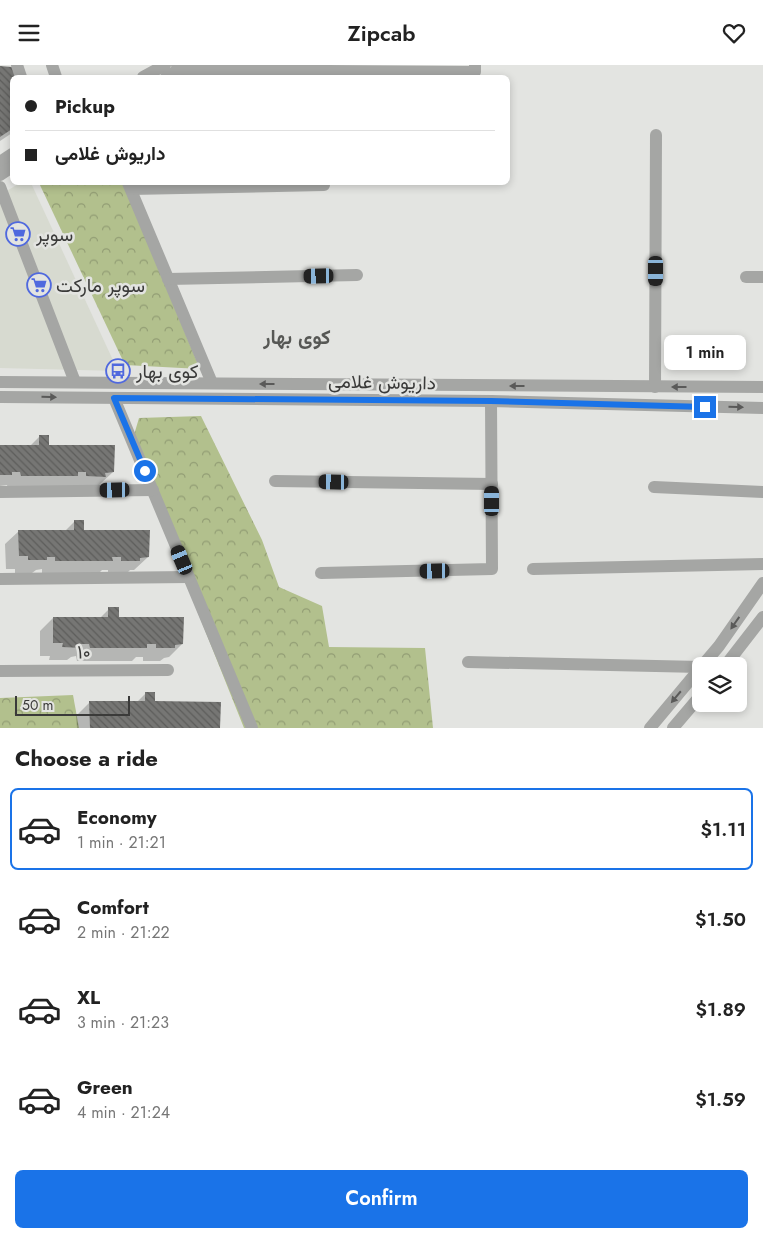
<!DOCTYPE html>
<meta charset="utf-8">
<style>
body{margin:0;font-family:Jost,Vazirmatn,sans-serif;background:#f2f2f2;color:#222;height:100vh;display:flex;flex-direction:column;font-size:19px;white-space:nowrap}
*{box-sizing:border-box;margin:0}
p{font-size:16px;color:#767676}
.icon{flex:none;width:28px;height:28px;fill:none;stroke:currentColor;stroke-width:2;stroke-linecap:round;stroke-linejoin:round}
.map{position:relative;height:663px;overflow:hidden}
.details{display:flex;flex-direction:column;background:#fff;flex:1}
.details>*{flex:none}
.banner{position:absolute;left:10px;top:10px;width:500px;height:110px;border-radius:8px;box-shadow:0 2px 8px #0003;display:grid;align-content:center;height:110px;padding:0 15px;background:#fff}
.fabs{position:absolute;left:692px;top:592px;display:grid;gap:10px}
.fabs a{display:grid;place-items:center;width:55px;height:55px;border-radius:8px;background:#fff;box-shadow:0 2px 8px #0003;font-size:25px}
.scale{position:absolute;left:15px;bottom:12px;width:115px;box-sizing:border-box;padding-left:5px;border:2px solid #3a3a39;border-top:0;font-size:14px;line-height:18px;white-space:nowrap;color:#3a3a39;-webkit-text-stroke:4px #e3e4e1;paint-order:stroke}
.end{position:absolute;width:22px;height:22px;margin:-11px;border:6px solid #1a73e8;background:#fff;box-shadow:0 0 0 2px #fff}
.from{border-radius:50%}
.bubble{position:absolute;height:35px;border-radius:8px;background:#fff;box-shadow:0 2px 8px #0003;font-size:16px;font-weight:600;line-height:35px;text-align:center}
.car{position:absolute;width:15px;height:30px;margin:-15px -8px;border-radius:6px;box-shadow:0 0 4px 1px #0007;background:linear-gradient(#222 24%,#8ab4d8 0 40%,#222 0 76%,#8ab4d8 0 86%,#222 0)}
.banner b{display:flex;align-items:center;gap:18px;height:48px;font-size:19px}
.banner b+b{border-top:1px solid #e0e0e0}
.banner i{width:12px;height:12px;background:#222}
ul{padding:0;list-style:none}
li{display:flex;align-items:center;gap:15px;height:82px;margin:0 10px 8px;padding:0 5px;border:2px solid transparent;border-radius:8px}
li div{flex:1}
li b{display:block;font-size:19px}
li em{font-style:normal;font-weight:600}
li.on{border-color:#1a73e8}
li>.icon{width:45px;height:45px;stroke-width:1.5}
h2{padding:0 15px;font-size:22px;line-height:60px}
.button{display:flex;gap:10px;margin-top:auto;padding:10px 15px}
.button a{flex:1;height:58px;border-radius:8px;background:#1a73e8;color:#fff;font-size:20px;font-weight:600;line-height:58px;text-align:center}
header{display:flex;justify-content:space-between;align-items:center;height:65px;padding:0 15px;background:#fff;font-size:22px;font-weight:600}
.map>svg:first-child{display:block}
.built{fill:#d7dad0}
.park{fill:url(#park-crowns)}
.shadow{fill:#0003}
.building{fill:url(#building-back-hatch)}
.lines{fill:none;stroke-linecap:round;stroke-linejoin:round}
.minor{stroke:#a5a6a4;stroke-width:12}
.oneway{fill:#5a5a59}
.route{stroke:#1a73e8;stroke-width:6}
.labels{text-anchor:middle;dominant-baseline:central;stroke-width:5;stroke-linejoin:round;paint-order:stroke}
.poi-label{font-size:19px;fill:#3a3a39;stroke:#e3e4e1;text-anchor:start}
.street-label{font-size:19px;fill:#3a3a39;stroke:#e3e4e1}
.neighbourhood-label{font-size:20px;font-weight:bold;fill:#575855;stroke:#e3e4e1}
</style>
<header><svg class="icon" aria-label="menu" viewBox="0 0 24 24"><path d="M4 6h16M4 12h16M4 18h16"/></svg>Zipcab<svg class="icon" aria-label="heart" viewBox="0 0 24 24"><path d="M12 20l-8-8c-3-5 5-10 8-4 3-6 11-1 8 4z"/></svg></header>
<div class="map">
<svg width="763" height="663" viewBox="0 0 763 663">
<defs>
<pattern id="park-crowns" width="20" height="18" patternUnits="userSpaceOnUse" patternTransform="scale(1.25)"><rect width="20" height="18" fill="#b2c08d"/><path d="M2 6a3 3 0 1 1 6 0M12 15a3 3 0 1 1 6 0" fill="none" stroke="#929d74"/></pattern>
<pattern id="building-back-hatch" width="6" height="6" patternUnits="userSpaceOnUse" patternTransform="scale(1.25)"><rect width="6" height="6" fill="#767674"/><path d="M-1 5l2 2M0 0l6 6M5-1l2 2" fill="none" stroke="#5d5d5b"/></pattern>
</defs>
<rect width="100%" height="100%" fill="#e3e4e1"/>
<polygon class="built" points="20,118 31,118 118,306 0,303 0,130"/>
<g class="park">
<polygon points="39,118 123,118 200,304 125,300"/>
<polygon points="201,351 262,475 279,522 322,541 329,582 425,583 433,663 244,663 131,380 139,353"/>
<polygon points="73,630 79,663 0,663 0,633"/>
</g>
<g class="shadow">
<polygon points="0,2 11,4 15,12 12,12 12,68 0,76"/>
<polygon points="39,372 48,381 113,407 99,420 8,424 7,420 0,421 0,381 30,381"/>
<polygon points="74,457 83,466 148,492 134,505 130,505 126,509 108,509 108,505 102,505 98,509 42,509 42,504 36,505 32,508 15,508 15,504 6,504 5,479 19,466 65,466"/>
<polygon points="109,544 117,553 182,579 169,592 164,593 160,596 143,596 143,592 136,592 132,596 77,596 76,591 71,592 67,595 49,595 50,591 40,591 40,566 53,553 100,553"/>
<polygon points="146,628 154,638 219,663 77,663 76,651 90,637 137,637"/>
</g>
<g class="building">
<polygon points="0,1 12,2 16,12 12,12 12,64 0,72"/>
<polygon points="39,370 49,370 49,380 115,380 114,407 105,408 106,412 86,411 86,407 78,407 78,411 21,411 20,407 12,407 12,410 0,410 0,380 39,380"/>
<polygon points="74,455 84,455 84,465 150,465 149,492 140,493 140,496 121,496 121,492 112,492 113,496 55,496 55,492 47,492 47,495 28,495 28,491 19,491 18,465 74,465"/>
<polygon points="108,542 119,542 119,552 184,552 183,579 175,580 175,583 156,583 156,579 147,579 147,583 90,583 89,579 81,579 82,583 62,582 63,578 53,578 53,552 108,552"/>
<polygon points="145,627 155,627 155,636 221,637 220,663 90,663 89,636 145,636"/>
</g>
<g class="lines">
<g class="minor">
<polyline points="17,0 21,12"/>
<polyline points="52,0 56,12"/>
<polyline points="177,0 180,5 475,7 475,0"/>
<polyline points="143,12 165,0"/>
<polyline points="166,12 187,0"/>
<polyline points="0,97 12,89"/>
<polyline points="0,110 12,102"/>
<polyline points="128,118 212,318"/>
<polyline points="0,122 75,317"/>
<polyline points="131,124 324,120"/>
<polyline points="746,212 763,212"/>
<polyline points="168,214 357,210"/>
<polyline points="0,317 763,322"/>
<polyline points="655,322 656,70"/>
<polyline points="0,332 491,336 763,343"/>
<polyline points="114,333 252,663"/>
<polyline points="275,416 492,419"/>
<polyline points="654,422 763,427"/>
<polyline points="0,427 153,425"/>
<polyline points="533,504 763,499"/>
<polyline points="321,508 492,504 491,336"/>
<polyline points="0,514 189,512"/>
<polyline points="468,597 701,602"/>
<polyline points="702,601 719,581 763,518"/>
<polyline points="725,601 763,552"/>
<polyline points="0,606 168,605"/>
<polyline points="650,663 701,602"/>
<polyline points="673,663 701,630"/>
</g>
</g>
<defs><path id="oneway-solid" d="M-6-.8H1V-3.2L6.5 0L1 3.2V.8H-6Z" transform="scale(1.25)"/></defs>
<g class="oneway">
<use href="#oneway-solid" transform="translate(267 319) rotate(-180)"/>
<use href="#oneway-solid" transform="translate(517 321) rotate(-180)"/>
<use href="#oneway-solid" transform="translate(679 322) rotate(-180)"/>
<use href="#oneway-solid" transform="translate(49 332) rotate(1)"/>
<use href="#oneway-solid" transform="translate(736 342) rotate(1)"/>
<use href="#oneway-solid" transform="translate(735 558) rotate(125)"/>
<use href="#oneway-solid" transform="translate(676 632) rotate(130)"/>
</g>
<g class="lines">
<polyline class="route" points="145,406 114,333 491,336 705,342"/>
</g>
<defs>
<g id="supermarket-ring" transform="scale(1.25)"><circle r="9.5" fill="#e3e4e1" stroke="#5069de" stroke-width="1.5"/><path d="M-6-5.5h2.5l.6 2H6L4.5 2H-2.5L-4.4-4H-6ZM-1.5 3.2a1.3 1.3 0 1 0 .1 0ZM3 3.2a1.3 1.3 0 1 0 .1 0Z" fill="#5069de"/></g>
<g id="bus-ring" transform="scale(1.25)"><circle r="9.5" fill="#e3e4e1" stroke="#5069de" stroke-width="1.5"/><path d="M-5-6H5V4H4V6H2V4H-2V6H-4V4H-5ZM-3.5-4V0h7V-4ZM-3.5 1.2v1.5H-2V1.2ZM2 1.2v1.5H3.5V1.2Z" fill="#5069de"/></g>
</defs>
<g fill-rule="evenodd">
<use href="#supermarket-ring" x="18" y="169"/>
<use href="#supermarket-ring" x="39" y="220"/>
<use href="#bus-ring" x="118" y="306"/>
</g>
<g class="labels">
<g class="poi-label">
<text x="36" y="169">سوپر</text>
<text x="56" y="220">سوپر مارکت</text>
<text x="136" y="306">کوی بهار</text>
</g>
<g class="street-label">
<text transform="translate(382 317) rotate(1)">داریوش غلامی</text>
<text transform="translate(84 587) rotate(-1)">۱۰</text>
</g>
<g class="neighbourhood-label">
<text x="297" y="272">کوی بهار</text>
</g>
</g>
</svg>
<div class="fabs">
<a><svg class="icon" aria-label="layers" viewBox="0 0 24 24"><path d="M12 4l9 5-9 5-9-5zM3 14l9 5 9-5"/></svg></a>
</div>
<div class="scale">50 m</div>
<i class="end from" style="left:145px;top:406px"></i>
<i class="end" style="left:705px;top:342px"></i>
<div class="bubble" style="left:664px;top:270px;width:82px">1 min</div>
<i class="car" style="left:656px;top:206px;rotate:180deg"></i>
<i class="car" style="left:319px;top:211px;rotate:269deg"></i>
<i class="car" style="left:334px;top:417px;rotate:271deg"></i>
<i class="car" style="left:115px;top:425px;rotate:269deg"></i>
<i class="car" style="left:492px;top:436px;rotate:0deg"></i>
<i class="car" style="left:182px;top:495px;rotate:337deg"></i>
<i class="car" style="left:435px;top:506px;rotate:269deg"></i>
<div class="banner">
<b><i class="from"></i>Pickup</b>
<b><i></i>داریوش غلامی</b>
</div>
</div>
<section class="details">
<h2>Choose a ride</h2>
<ul>
<li class="on"><svg class="icon" aria-label="car" viewBox="0 0 24 24"><path d="M5 17H2v-5l4-1 3-4h7l3 4 3 1v5h-3M9 17h6M6 11h13"/><circle cx="7" cy="17" r="2"/><circle cx="17" cy="17" r="2"/></svg><div><b>Economy</b><p>1 min · 21:21</p></div><em>$1.11</em></li>
<li><svg class="icon" aria-label="car" viewBox="0 0 24 24"><path d="M5 17H2v-5l4-1 3-4h7l3 4 3 1v5h-3M9 17h6M6 11h13"/><circle cx="7" cy="17" r="2"/><circle cx="17" cy="17" r="2"/></svg><div><b>Comfort</b><p>2 min · 21:22</p></div><em>$1.50</em></li>
<li><svg class="icon" aria-label="car" viewBox="0 0 24 24"><path d="M5 17H2v-5l4-1 3-4h7l3 4 3 1v5h-3M9 17h6M6 11h13"/><circle cx="7" cy="17" r="2"/><circle cx="17" cy="17" r="2"/></svg><div><b>XL</b><p>3 min · 21:23</p></div><em>$1.89</em></li>
<li><svg class="icon" aria-label="car" viewBox="0 0 24 24"><path d="M5 17H2v-5l4-1 3-4h7l3 4 3 1v5h-3M9 17h6M6 11h13"/><circle cx="7" cy="17" r="2"/><circle cx="17" cy="17" r="2"/></svg><div><b>Green</b><p>4 min · 21:24</p></div><em>$1.59</em></li>
</ul>
<div class="button"><a>Confirm</a></div>
</section>
